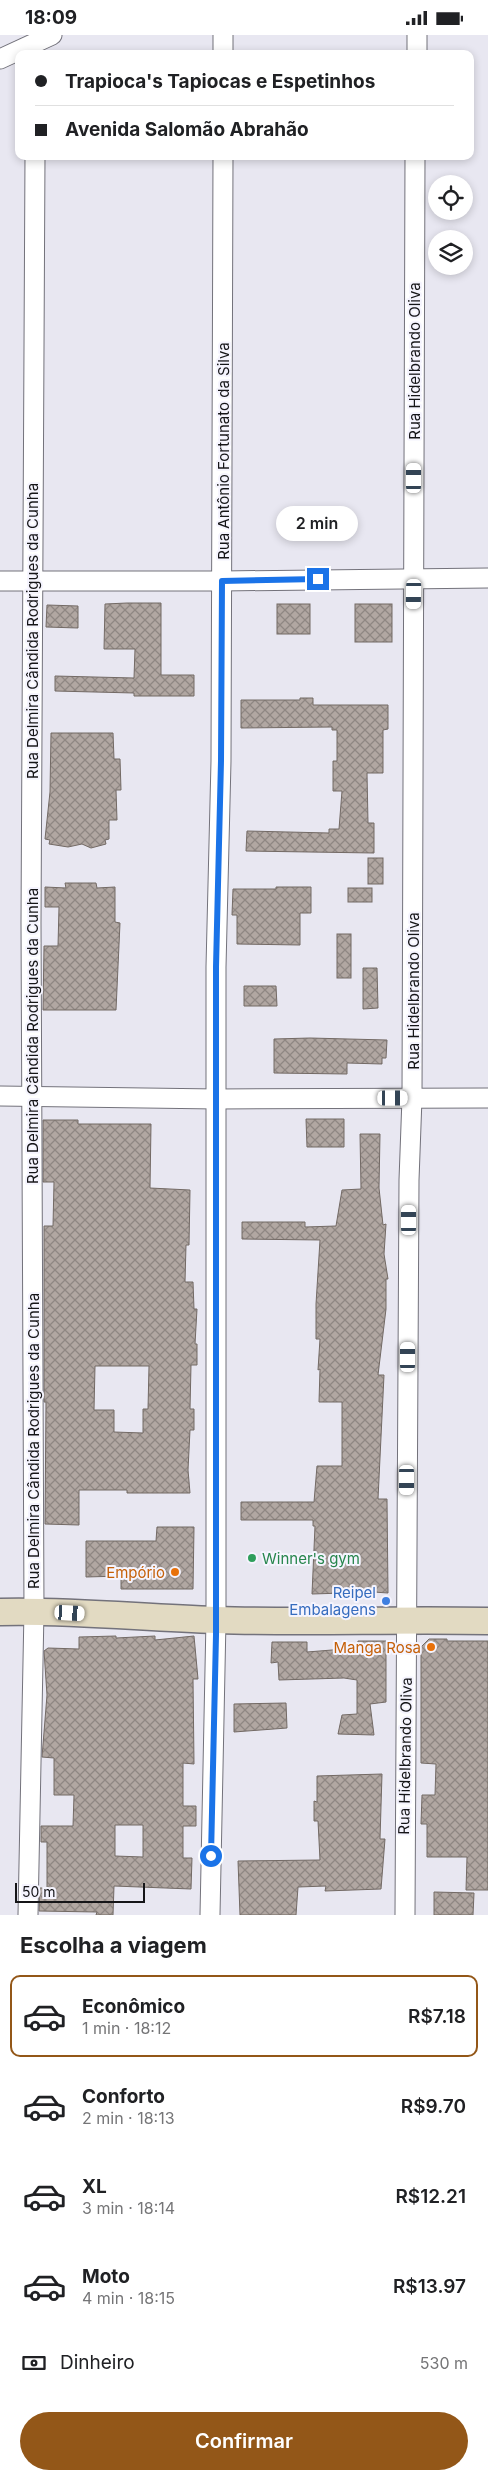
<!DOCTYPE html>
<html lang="pt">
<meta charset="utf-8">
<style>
body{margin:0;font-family:Inter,sans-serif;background:#f6f6f6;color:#202124;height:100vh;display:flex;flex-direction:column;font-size:19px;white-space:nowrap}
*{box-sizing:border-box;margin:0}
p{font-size:16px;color:#757577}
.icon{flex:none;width:28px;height:28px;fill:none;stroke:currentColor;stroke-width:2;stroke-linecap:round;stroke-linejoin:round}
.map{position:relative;height:1880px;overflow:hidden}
.side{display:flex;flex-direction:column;background:#fff;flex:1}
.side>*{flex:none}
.guide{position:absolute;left:15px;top:15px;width:459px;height:110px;border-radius:10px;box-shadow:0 2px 8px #0003;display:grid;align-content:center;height:110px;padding:0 20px;background:#fff}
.controls{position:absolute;left:428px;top:140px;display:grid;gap:10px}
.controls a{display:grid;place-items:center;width:45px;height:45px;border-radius:50%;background:#fff;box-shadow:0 2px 8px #0003;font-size:25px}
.scale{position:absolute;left:15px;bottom:12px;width:130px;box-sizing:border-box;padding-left:5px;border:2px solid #151518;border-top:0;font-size:14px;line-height:18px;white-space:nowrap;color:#151518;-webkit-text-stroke:4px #f5f4fe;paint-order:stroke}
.end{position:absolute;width:22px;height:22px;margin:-11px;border:6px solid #1a73e8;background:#fff;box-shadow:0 0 0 2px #fff}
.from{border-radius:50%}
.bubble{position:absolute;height:35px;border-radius:18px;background:#fff;box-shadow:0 2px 8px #0003;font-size:16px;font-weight:600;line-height:35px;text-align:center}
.car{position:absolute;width:15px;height:30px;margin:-15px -8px;border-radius:6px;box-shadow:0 0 4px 1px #0007;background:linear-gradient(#fff 24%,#345 0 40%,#fff 0 76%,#345 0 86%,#fff 0)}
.guide b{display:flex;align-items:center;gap:18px;height:48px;font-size:19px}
.guide b+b{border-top:1px solid #e0e0e0}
.guide i{width:12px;height:12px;background:#202124}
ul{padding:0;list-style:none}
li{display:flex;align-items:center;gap:15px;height:82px;margin:0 10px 8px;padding:0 10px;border:2px solid transparent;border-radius:10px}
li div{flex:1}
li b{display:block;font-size:19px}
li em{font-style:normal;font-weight:600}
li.on{border-color:#935718}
li>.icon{width:45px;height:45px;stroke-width:1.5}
h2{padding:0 20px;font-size:22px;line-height:60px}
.pay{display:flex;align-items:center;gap:12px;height:55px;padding:0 20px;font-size:19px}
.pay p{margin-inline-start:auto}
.button{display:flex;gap:10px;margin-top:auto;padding:10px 20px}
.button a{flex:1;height:58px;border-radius:30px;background:#935718;color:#fff;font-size:20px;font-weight:600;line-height:58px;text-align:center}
.status{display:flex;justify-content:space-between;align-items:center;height:35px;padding:0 25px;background:#fff;direction:ltr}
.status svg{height:14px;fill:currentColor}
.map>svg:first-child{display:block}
.building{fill:url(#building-cross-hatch);stroke:#736a65;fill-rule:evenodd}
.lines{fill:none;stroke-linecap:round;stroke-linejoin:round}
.street-casing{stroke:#73727b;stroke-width:21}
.secondary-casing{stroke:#73727b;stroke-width:29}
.street{stroke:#fff;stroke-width:19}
.secondary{stroke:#e2dac2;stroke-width:26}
.route{stroke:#1a73e8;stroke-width:6}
.leisure-dot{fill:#2e9e5b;stroke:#f5f4fe;stroke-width:2}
.food-dot{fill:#e8710a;stroke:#f5f4fe;stroke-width:2}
.shop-dot{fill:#3f7fe0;stroke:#f5f4fe;stroke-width:2}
.labels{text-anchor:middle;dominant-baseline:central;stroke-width:4;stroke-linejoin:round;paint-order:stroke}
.street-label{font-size:15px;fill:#151518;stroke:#f5f4fe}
.leisure-label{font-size:15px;fill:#27864d;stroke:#f5f4fe;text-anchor:start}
.food-label{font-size:15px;fill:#c56008;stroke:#f5f4fe;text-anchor:end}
.shop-label{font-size:15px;fill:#366cbe;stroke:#f5f4fe;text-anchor:end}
</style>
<div class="status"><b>18:09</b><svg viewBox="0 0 49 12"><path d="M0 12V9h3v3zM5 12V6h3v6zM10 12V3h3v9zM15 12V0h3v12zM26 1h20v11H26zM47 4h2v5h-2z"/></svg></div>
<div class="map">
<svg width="488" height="1880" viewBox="0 0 488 1880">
<defs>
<pattern id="building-cross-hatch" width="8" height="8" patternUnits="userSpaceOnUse" patternTransform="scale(1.25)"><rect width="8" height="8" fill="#b1a7a2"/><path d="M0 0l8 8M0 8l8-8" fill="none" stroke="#8f8783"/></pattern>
</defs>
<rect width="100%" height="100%" fill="#e8e7f1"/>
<g class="building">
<polygon points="127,568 161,568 161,640 194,640 194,661 134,661 134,658 55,656 55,641 134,643 135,614 104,614 105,569"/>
<rect x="277" y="569" width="33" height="30"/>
<rect x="355" y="569" width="37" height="38"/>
<polygon points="47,570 78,571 78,593 46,592"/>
<polygon points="300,663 313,663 313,670 388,670 388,694 383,695 383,738 367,738 368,788 374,788 374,818 246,816 247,796 329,798 329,794 339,794 342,756 333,756 333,726 337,726 337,695 332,695 332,692 241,693 241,665 300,665"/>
<polygon points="51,698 113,698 114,724 120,724 121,755 116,755 117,785 109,785 109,804 105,805 106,809 91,813 82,809 68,812 49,809 50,805 45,804 50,757"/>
<rect x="368" y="823" width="15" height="26"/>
<polygon points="65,848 96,848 97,853 115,852 115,887 120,888 116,975 43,975 44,911 58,911 59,872 45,872 45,852 66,853"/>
<polygon points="276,852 311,852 311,878 300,878 300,910 237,909 237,880 232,880 233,854 276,854"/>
<rect x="348" y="853" width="24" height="14"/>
<rect x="337" y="899" width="14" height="44"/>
<polygon points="363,933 377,933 378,973 363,974"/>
<polygon points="244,951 276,951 277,971 244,971"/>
<polygon points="310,1003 387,1005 386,1023 382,1023 382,1029 347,1028 347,1039 274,1038 274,1004"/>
<polygon points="306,1084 344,1084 344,1112 307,1112"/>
<path d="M43 1085H78V1089H151L150 1153 190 1155 189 1210H186L185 1247H193L194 1274H197L195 1309H197V1330H191L190 1374H194V1395H190L188 1435 190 1458H127V1455H79V1490L45 1489 46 1367H44V1191H53L54 1147H43ZM95 1331H149L148 1374H143V1398L114 1397V1375H94Z"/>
<polygon points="360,1099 380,1099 379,1153 383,1190 386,1189 384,1219 388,1244 386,1244 386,1274 378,1340 384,1340 378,1464 387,1464 388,1558 344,1555 344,1558 312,1559 315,1491 313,1491 313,1485 241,1485 241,1467 314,1467 317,1431 342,1431 342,1367 319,1367 320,1334 318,1335 320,1304 316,1304 316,1269 320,1205 242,1204 242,1187 305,1187 305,1192 336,1191 342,1155 361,1154"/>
<polygon points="157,1492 194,1492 193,1554 121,1554 121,1541 86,1542 86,1506 156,1506"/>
<path d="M116 1601V1603L155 1601V1605L194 1601 198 1644H193L194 1729 183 1728V1771H196V1791H183V1823H192L191 1854 114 1851 113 1880H96L97 1877 39 1876 40 1853H47V1807H41V1791H73L74 1760H54V1723L42 1722 47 1660 44 1616 48 1613 79 1614V1602ZM115 1790H143V1822L115 1821Z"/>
<polygon points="429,1604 447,1604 447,1606 488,1606 488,1855 466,1855 467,1822 427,1822 427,1789 421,1789 422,1760 435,1760 436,1729 421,1728 421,1612"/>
<polygon points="358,1606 386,1606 386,1667 370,1669 374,1700 338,1699 342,1680 357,1679 357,1645 344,1643 279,1645 278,1627 271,1628 272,1607 307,1607 307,1617 357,1613"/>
<polygon points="286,1668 287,1693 234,1697 234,1669"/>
<polygon points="382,1739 380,1804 385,1804 381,1854 325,1856 326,1851 298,1852 296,1880 240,1880 238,1826 320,1825 318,1786 314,1786 314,1766 317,1767 317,1741"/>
<polygon points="434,1857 474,1858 473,1880 434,1880"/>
</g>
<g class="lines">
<g class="street-casing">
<g id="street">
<polyline points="223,0 223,19"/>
<polyline points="417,19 417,0"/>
<polyline points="0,24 52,0"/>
<polyline points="0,546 222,546 488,543"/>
<polyline points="0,1061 217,1064 488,1063"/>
<polyline points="28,1880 34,1576 31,888 35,121"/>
<polyline points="210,1880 216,1585 216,932 221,726 223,121"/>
<polyline points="405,1880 409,1145 412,1063 415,121"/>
</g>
</g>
<g class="secondary-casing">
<path id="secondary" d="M0 1577C72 1575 144 1583 216 1585 306 1588 397 1584 488 1586"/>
</g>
<use href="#street" class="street"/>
<use href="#secondary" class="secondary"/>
</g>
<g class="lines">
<polyline class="route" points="211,1821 216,1600 216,932 221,726 222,546 318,544"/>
</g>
<circle class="leisure-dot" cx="252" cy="1523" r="5"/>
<g class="food-dot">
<circle cx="175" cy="1537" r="5"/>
<circle cx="431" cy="1612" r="5"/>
</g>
<circle class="shop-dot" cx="386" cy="1566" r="5"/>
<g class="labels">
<g class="street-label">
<text transform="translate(414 326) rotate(-90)">Rua Hidelbrando Oliva</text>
<text transform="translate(223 416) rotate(-90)">Rua Antônio Fortunato da Silva</text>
<text transform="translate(32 596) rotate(-90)">Rua Delmira Cândida Rodrigues da Cunha</text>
<text transform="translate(413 956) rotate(-90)">Rua Hidelbrando Oliva</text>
<text transform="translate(32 1001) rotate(-90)">Rua Delmira Cândida Rodrigues da Cunha</text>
<text transform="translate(33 1406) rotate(-90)">Rua Delmira Cândida Rodrigues da Cunha</text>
<text transform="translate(405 1721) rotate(-89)">Rua Hidelbrando Oliva</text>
</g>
<g class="leisure-label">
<text x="262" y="1523">Winner's gym</text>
</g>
<g class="food-label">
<text x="165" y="1537">Empório</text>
<text x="421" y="1612">Manga Rosa</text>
</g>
<g class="shop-label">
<text x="376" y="1557">Reipel<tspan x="376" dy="17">Embalagens</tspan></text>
</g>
</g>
</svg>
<div class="controls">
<a><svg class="icon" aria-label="locate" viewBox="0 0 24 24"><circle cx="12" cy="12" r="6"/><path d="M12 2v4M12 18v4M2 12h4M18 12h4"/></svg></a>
<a><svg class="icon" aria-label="layers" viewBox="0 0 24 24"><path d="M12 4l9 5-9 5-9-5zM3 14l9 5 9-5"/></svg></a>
</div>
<div class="scale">50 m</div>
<i class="end from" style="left:211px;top:1821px"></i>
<i class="end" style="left:318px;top:544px"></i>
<div class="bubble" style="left:276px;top:471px;width:82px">2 min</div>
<i class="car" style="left:414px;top:443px;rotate:0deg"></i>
<i class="car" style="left:414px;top:559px;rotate:181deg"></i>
<i class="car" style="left:393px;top:1063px;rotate:90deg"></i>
<i class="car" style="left:409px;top:1185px;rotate:0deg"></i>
<i class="car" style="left:408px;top:1322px;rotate:0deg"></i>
<i class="car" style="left:407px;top:1445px;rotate:180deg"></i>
<i class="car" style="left:70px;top:1578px;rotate:93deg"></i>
<div class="guide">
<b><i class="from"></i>Trapioca's Tapiocas e Espetinhos</b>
<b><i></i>Avenida Salomão Abrahão</b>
</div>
</div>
<section class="side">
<h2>Escolha a viagem</h2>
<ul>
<li class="on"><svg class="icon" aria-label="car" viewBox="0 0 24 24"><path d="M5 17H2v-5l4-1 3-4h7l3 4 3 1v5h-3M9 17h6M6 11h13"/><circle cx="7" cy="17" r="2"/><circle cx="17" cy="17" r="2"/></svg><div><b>Econômico</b><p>1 min · 18:12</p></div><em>R$7.18</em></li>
<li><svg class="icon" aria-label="car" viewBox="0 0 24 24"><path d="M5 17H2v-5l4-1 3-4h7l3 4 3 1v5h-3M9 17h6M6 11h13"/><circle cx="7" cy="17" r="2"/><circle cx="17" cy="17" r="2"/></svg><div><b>Conforto</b><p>2 min · 18:13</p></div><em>R$9.70</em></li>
<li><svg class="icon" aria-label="car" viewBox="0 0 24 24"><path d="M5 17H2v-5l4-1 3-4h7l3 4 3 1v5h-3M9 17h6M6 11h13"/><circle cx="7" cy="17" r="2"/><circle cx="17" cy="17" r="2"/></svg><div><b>XL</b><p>3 min · 18:14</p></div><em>R$12.21</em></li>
<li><svg class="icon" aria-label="car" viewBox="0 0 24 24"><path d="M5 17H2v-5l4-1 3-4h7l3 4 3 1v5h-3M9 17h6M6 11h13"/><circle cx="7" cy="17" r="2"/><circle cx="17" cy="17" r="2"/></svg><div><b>Moto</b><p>4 min · 18:15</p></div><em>R$13.97</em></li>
</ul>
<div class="pay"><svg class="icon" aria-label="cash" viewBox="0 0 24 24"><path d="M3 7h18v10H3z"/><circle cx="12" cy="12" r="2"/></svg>Dinheiro<p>530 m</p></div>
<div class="button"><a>Confirmar</a></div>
</section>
